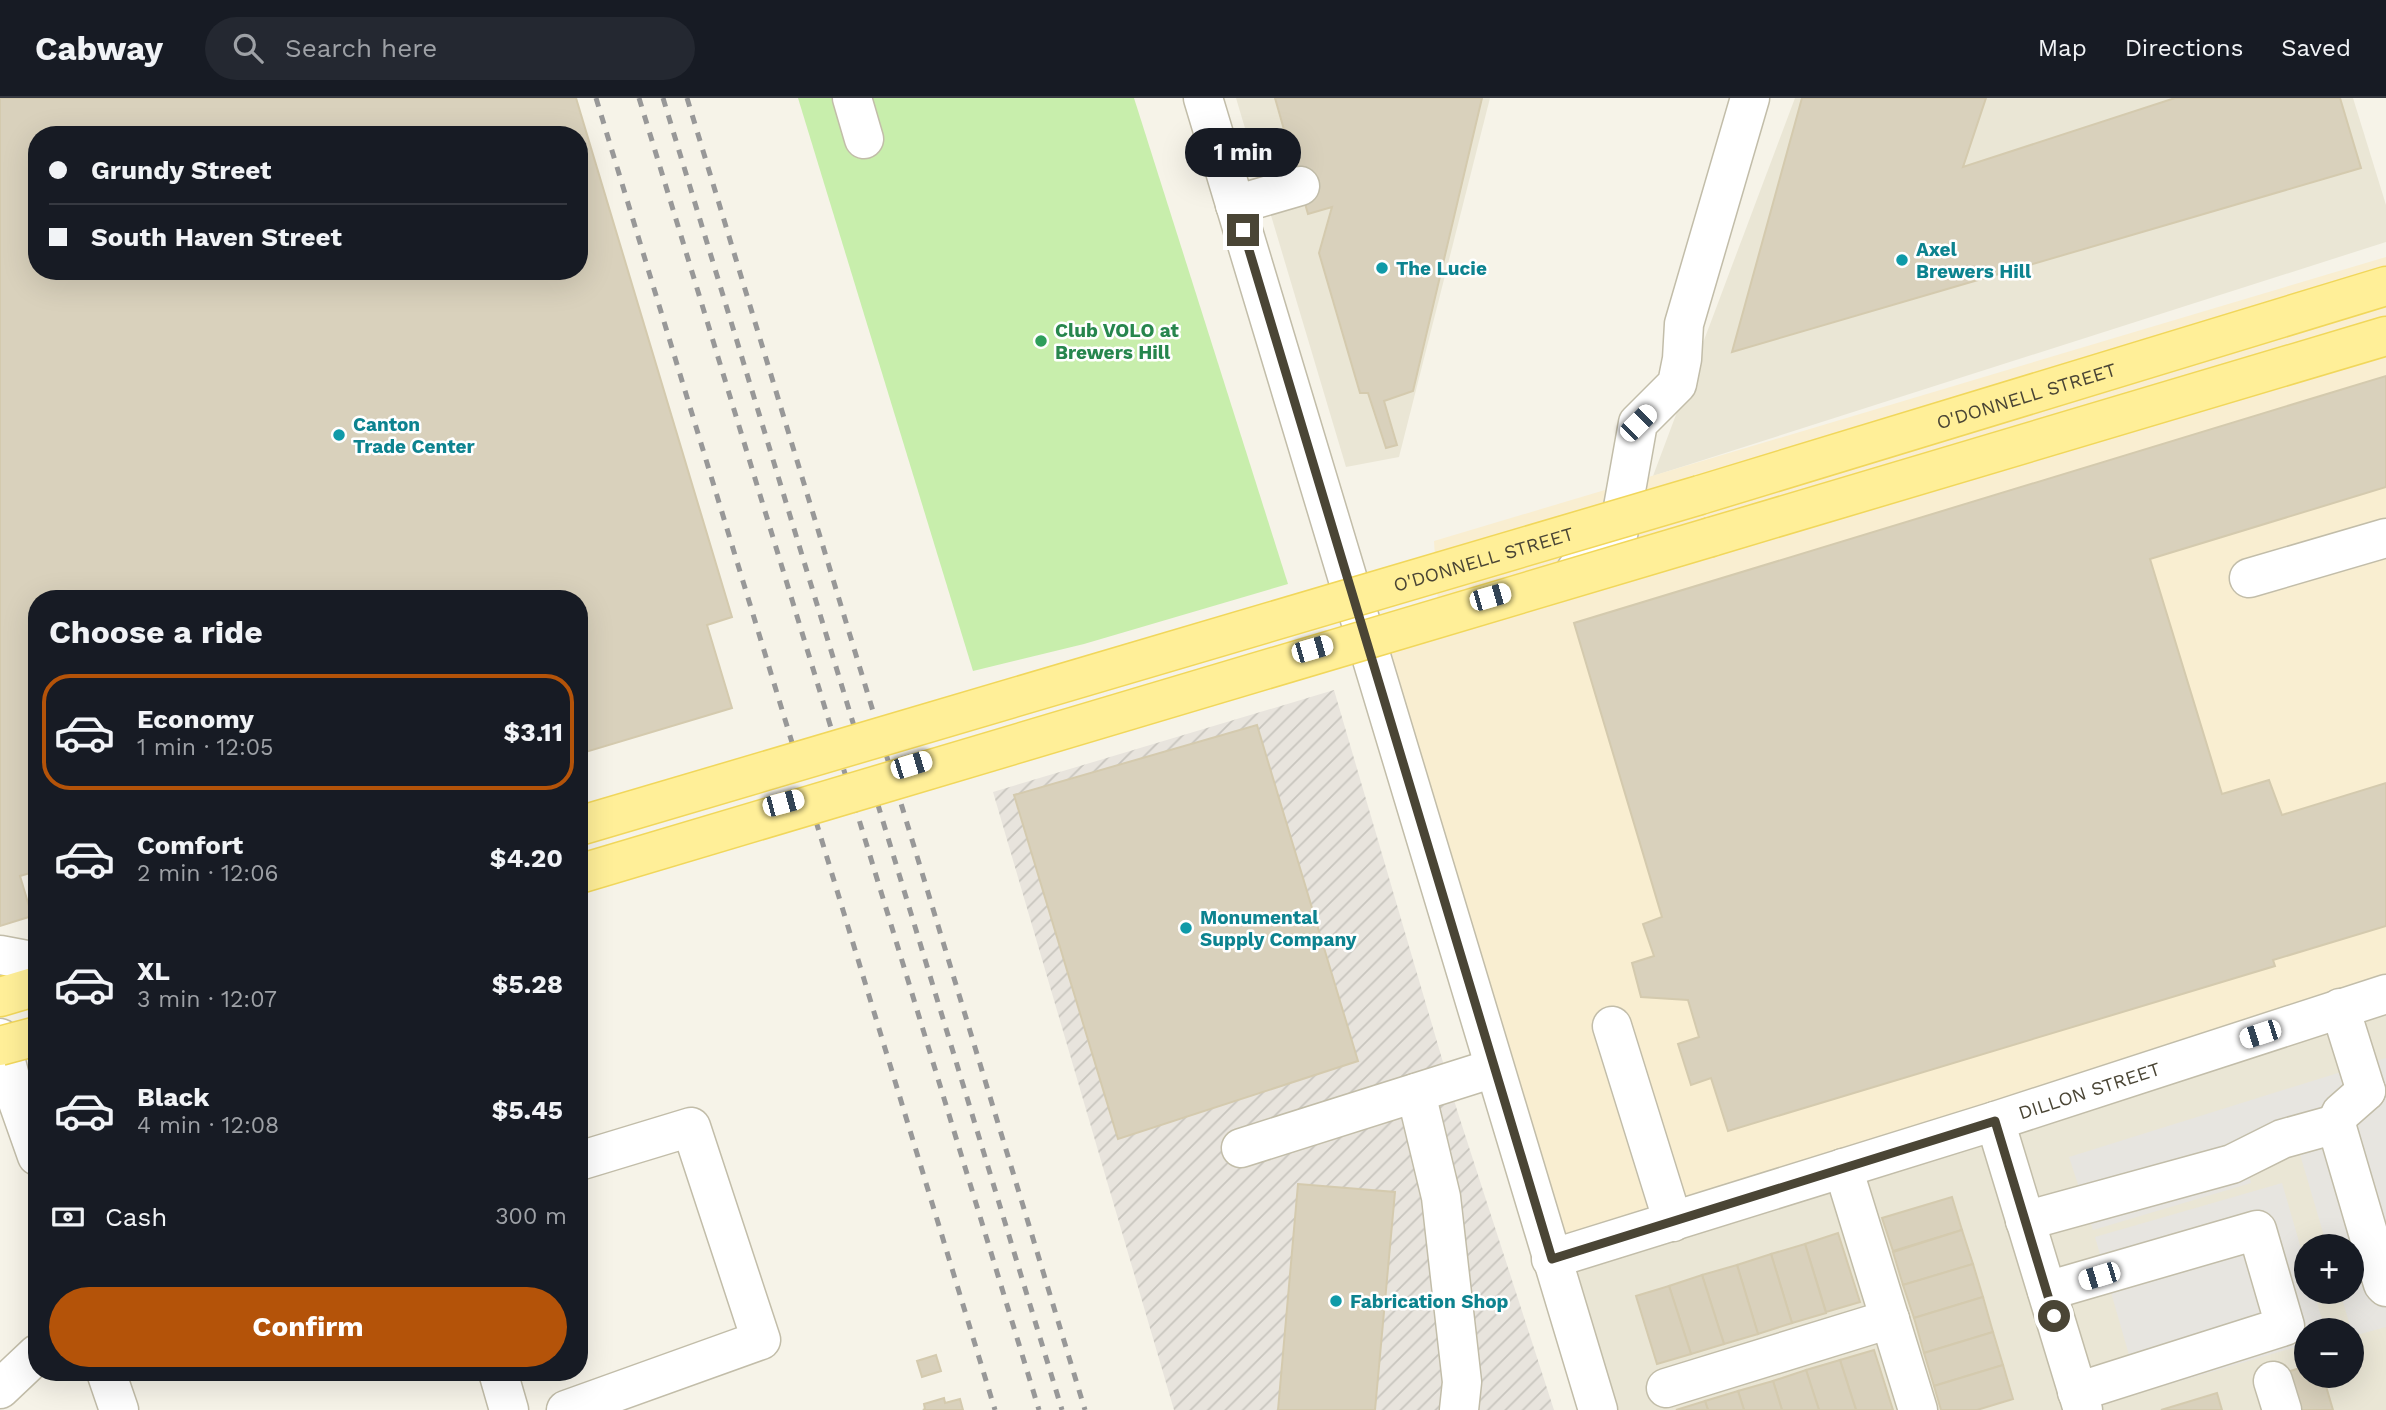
<!DOCTYPE html>
<meta charset="utf-8">
<style>
body{margin:0;font-family:"Work Sans",sans-serif;background:#242831;color:#f1f3f6;height:100vh;display:flex;flex-direction:column;font-size:26px;white-space:nowrap}
*{box-sizing:border-box;margin:0}
p{font-size:23px;color:#9ea1a6}
.icon{flex:none;width:38px;height:38px;fill:none;stroke:currentColor;stroke-width:2;stroke-linecap:round;stroke-linejoin:round}
.map{position:relative;flex:1;overflow:hidden}
.side{position:absolute;left:28px;top:492px;width:560px;height:791px;display:flex;flex-direction:column;background:#171b24;border-radius:28px;box-shadow:0 7px 28px #0002}
.side>*{flex:none}
.hud{position:absolute;left:28px;top:28px;width:560px;height:154px;border-radius:28px;box-shadow:0 7px 28px #0002;display:grid;align-content:center;height:154px;padding:0 21px;background:#171b24}
.fabs{position:absolute;left:2294px;top:1136px;display:grid;gap:14px}
.fabs a{display:grid;place-items:center;width:70px;height:70px;border-radius:50%;background:#171b24;box-shadow:0 7px 28px #0002;font-size:35px}
.end{position:absolute;width:32px;height:32px;margin:-16px;border:9px solid #4a4535;background:#fff;box-shadow:0 0 0 4px #fff}
.from{border-radius:50%}
.bubble{position:absolute;height:49px;border-radius:24px;background:#171b24;box-shadow:0 7px 28px #0002;font-size:23px;font-weight:700;line-height:49px;text-align:center}
.car{position:absolute;width:21px;height:42px;margin:-21px -10px;border-radius:9px;box-shadow:0 0 5px 2px #0007;background:linear-gradient(#fff 24%,#345 0 40%,#fff 0 76%,#345 0 86%,#fff 0)}
.hud b{display:flex;align-items:center;gap:24px;height:66px;font-size:26px}
.hud b+b{border-top:2px solid #363941}
.hud i{width:18px;height:18px;background:#f1f3f6}
ul{padding:0;list-style:none}
li{display:flex;align-items:center;gap:21px;height:116px;margin:0 14px 10px;padding:0 7px;border:4px solid transparent;border-radius:28px}
li div{flex:1}
li b{display:block;font-size:26px}
li em{font-style:normal;font-weight:700}
li.active{border-color:#b45309}
li>.icon{width:63px;height:63px;stroke-width:1.5}
h2{padding:0 21px;font-size:32px;line-height:84px}
.pay{display:flex;align-items:center;gap:18px;height:77px;padding:0 21px;font-size:26px}
.pay p{margin-inline-start:auto}
.cta{display:flex;gap:14px;margin-top:auto;padding:14px 21px}
.cta a{flex:1;height:80px;border-radius:42px;background:#b45309;color:#fff;font-size:28px;font-weight:700;line-height:80px;text-align:center}
header{display:flex;align-items:center;gap:42px;box-sizing:border-box;height:98px;padding:0 35px;background:#171b24;border-bottom:2px solid #363941}
header strong{font-size:33px}
nav{display:flex;gap:38px;margin-inline-start:auto;font-size:24px}
.search{width:490px;height:63px;background:#242831;display:flex;align-items:center;gap:18px;box-sizing:border-box;padding:0 24px;border-radius:38px;color:#9ea1a6;font-size:26px}
.map>svg:first-child{display:block}
.residential{fill:#eae6d5;fill-rule:evenodd}
.commercial{fill:#f9eed1}
.industrial{fill:url(#industrial-furrows)}
.green{fill:#c8eeac}
.parking{fill:#e7e5e0}
.building{fill:#d9d1bc;stroke:#d4caae;stroke-width:2;fill-rule:evenodd}
.lines{fill:none;stroke-linecap:round;stroke-linejoin:round}
.minor-casing{stroke:#c2bda9;stroke-width:41}
.major-casing{stroke:#f1d75b;stroke-width:41}
.minor{stroke:#fff;stroke-width:38}
.major{stroke:#ffef98;stroke-width:38}
.rail{stroke:#989898;stroke-width:5;stroke-dasharray:9 9;stroke-linecap:butt}
.major-bridge-casing{stroke:#f1d75b;stroke-width:41;stroke-linecap:butt}
.major-bridge{stroke:#ffef98;stroke-width:38}
.route{stroke:#4a4535;stroke-width:9}
.culture-dot{fill:#0f9aa8;stroke:#fff;stroke-width:2.5}
.leisure-dot{fill:#2e9e5b;stroke:#fff;stroke-width:2.5}
.labels{text-anchor:middle;dominant-baseline:central;stroke-width:5;stroke-linejoin:round;paint-order:stroke}
.culture-label{font-size:19px;font-weight:bold;fill:#0d838f;stroke:#fff;text-anchor:start}
.leisure-label{font-size:19px;font-weight:bold;fill:#27864d;stroke:#fff;text-anchor:start}
.street-label{font-size:19px;fill:#4a4535;stroke:#fff}
</style>
<header>
<strong>Cabway</strong>
<div class="search"><svg class="icon" aria-label="search" viewBox="0 0 24 24"><circle cx="10" cy="10" r="6"/><path d="M15 15l6 6"/></svg>Search here</div>
<nav><a>Map</a><a>Directions</a><a>Saved</a></nav>
</header>
<div class="map">
<svg width="2386" height="1312" viewBox="0 0 2386 1312">
<defs>
<pattern id="industrial-furrows" width="10" height="10" patternUnits="userSpaceOnUse" patternTransform="scale(1.75)"><rect width="10" height="10" fill="#e8e4dd"/><path d="M-1 1l2-2M0 10L10 0M9 11l2-2" fill="none" stroke="#c8c5be"/></pattern>
</defs>
<rect width="100%" height="100%" fill="#f6f3e8"/>
<g class="residential">
<polygon points="1236,0 1490,0 1399,359 1346,369"/>
<polygon points="1795,0 2353,0 2386,107 2386,144 1653,378"/>
<path d="M2386 900V1312H1602L1549 1156ZM2306 1148H2352V1194H2306ZM2306 1232H2352V1278H2306Z"/>
</g>
<polygon class="commercial" points="2386,159 2386,900 1549,1156 1373,531 1438,507 1434,443"/>
<polygon class="industrial" points="1334,592 1457,1012 1554,1312 1174,1312 993,694"/>
<polygon class="green" points="798,0 1134,0 1288,486 1084,546 973,573"/>
<g class="parking">
<polygon points="2386,960 2386,1229 2353,1238 2340,1194 2352,1194 2352,1148 2327,1148 2299,1053 2248,1069 2251,1085 2093,1132 2069,1059"/>
<polygon points="2282,1085 2306,1168 2306,1194 2314,1194 2325,1232 2306,1232 2306,1246 2140,1295 2095,1139"/>
</g>
<g class="building">
<path d="M0 0H576L732 519 707 527 732 610 579 656V500H37V773L20 778 32 818 0 828ZM37 37H579V173H37Z"/>
<polygon points="1275,0 1482,0 1413,293 1384,303 1397,347 1386,350 1368,295 1360,295 1319,155 1332,109 1308,116"/>
<polygon points="1802,0 1986,0 1963,69 2175,0 2340,0 2361,70 1732,254"/>
<polygon points="2386,278 2386,389 2150,461 2222,696 2269,682 2282,717 2386,685 2386,828 2273,862 2275,868 1728,1033 1711,980 1691,987 1678,946 1699,939 1688,902 1641,899 1632,865 1654,858 1643,826 1662,819 1574,525"/>
<polygon points="1257,627 1358,963 1118,1041 1014,697"/>
<polygon points="1298,1086 1395,1094 1375,1312 1278,1312"/>
<polygon points="1952,1099 1962,1132 1893,1153 1882,1120"/>
<polygon points="1962,1132 1973,1166 1903,1187 1893,1154"/>
<polygon points="1838,1135 1860,1204 1826,1214 1805,1146"/>
<polygon points="1805,1146 1826,1215 1792,1225 1771,1156"/>
<polygon points="1771,1156 1792,1225 1758,1236 1737,1167"/>
<polygon points="1973,1166 1983,1199 1914,1220 1903,1187"/>
<polygon points="1737,1167 1758,1236 1724,1246 1702,1177"/>
<polygon points="1702,1177 1724,1246 1691,1256 1669,1188"/>
<polygon points="1669,1188 1691,1256 1657,1266 1636,1198"/>
<polygon points="1983,1199 1993,1234 1924,1255 1914,1220"/>
<polygon points="1993,1234 2003,1267 1934,1288 1924,1255"/>
<polygon points="1874,1252 1893,1312 1856,1312 1840,1262"/>
<polygon points="936,1257 941,1273 922,1279 917,1263"/>
<polygon points="1840,1262 1856,1312 1819,1312 1806,1272"/>
<polygon points="2003,1267 2013,1301 1977,1312 1941,1312 1934,1288"/>
<polygon points="2306,1268 2306,1278 2323,1278 2333,1312 2292,1312 2281,1276"/>
<polygon points="1806,1272 1819,1312 1782,1312 1773,1283"/>
<polygon points="1773,1283 1782,1312 1744,1312 1738,1293"/>
<polygon points="1738,1293 1744,1312 1708,1312 1705,1303"/>
<polygon points="2217,1295 2222,1312 2161,1312"/>
<polygon points="944,1300 945,1305 960,1301 963,1312 923,1312 925,1311 924,1306"/>
<polygon points="1705,1303 1708,1312 1676,1312"/>
</g>
<g class="lines">
<g class="minor-casing">
<g id="minor">
<polyline points="852,0 864,41"/>
<polyline points="1203,0 1598,1312"/>
<polyline points="1235,107 1300,88"/>
<polyline points="1576,472 1614,460 1638,325 1677,286 1682,261 1684,226 1750,0"/>
<polyline points="2249,480 2386,440"/>
<polyline points="0,857 37,864"/>
<polyline points="2340,910 2366,993"/>
<polyline points="1612,928 1673,1124"/>
<polyline points="0,940 12,987 37,1058"/>
<polyline points="2366,993 2341,1015 2336,1026 2383,1186 2386,1189"/>
<polyline points="1416,995 1441,1099 1462,1284 1459,1312"/>
<polyline points="1995,1023 2083,1312"/>
<polyline points="1241,1050 1494,970"/>
<polyline points="1843,1070 1918,1312"/>
<polyline points="2025,1123 2232,1066 2282,1041 2336,1026"/>
<path id="s1" d="M1551 1161 1995 1023 2386 896"/>
<polyline points="2047,1193 2257,1132 2285,1228 2077,1294"/>
<polyline points="106,1274 119,1312"/>
<polyline points="498,1274 509,1312"/>
<polyline points="2273,1283 2282,1312"/>
<polyline points="1666,1290 1890,1221"/>
<polyline points="0,1291 37,1256"/>
<polyline points="566,1312 761,1242 691,1029 579,1063"/>
</g>
</g>
<g class="major-casing">
<g id="major">
<path id="s2" d="M1700 397 2386 188"/>
<polyline points="1711,439 2386,238"/>
<polyline points="0,899 37,888"/>
</g>
</g>
<use href="#minor" class="minor"/>
<use href="#major" class="major"/>
<g class="rail">
<polyline points="596,0 995,1312"/>
<polyline points="639,0 1039,1312"/>
<polyline points="663,0 1062,1312"/>
<polyline points="687,0 1085,1312"/>
</g>
<g class="major-bridge-casing">
<g id="major-bridge">
<path id="s3" d="M579 728 1700 397"/>
<polyline points="579,776 1711,439"/>
<polyline points="0,948 37,938"/>
</g>
</g>
<use href="#major-bridge" class="major-bridge"/>
</g>
<g class="lines">
<polyline class="route" points="1243,132 1552,1161 1995,1023 2054,1218"/>
</g>
<g class="culture-dot">
<circle cx="1902" cy="162" r="7"/>
<circle cx="1382" cy="170" r="7"/>
<circle cx="339" cy="337" r="7"/>
<circle cx="1186" cy="830" r="7"/>
<circle cx="1336" cy="1203" r="7"/>
</g>
<circle class="leisure-dot" cx="1041" cy="243" r="7"/>
<g class="labels">
<g class="culture-label">
<text x="1916" y="151">Axel<tspan x="1916" dy="22">Brewers Hill</tspan></text>
<text x="1396" y="170">The Lucie</text>
<text x="353" y="326">Canton<tspan x="353" dy="22">Trade Center</tspan></text>
<text x="1200" y="819">Monumental<tspan x="1200" dy="22">Supply Company</tspan></text>
<text x="1350" y="1203">Fabrication Shop</text>
</g>
<g class="leisure-label">
<text x="1055" y="232">Club VOLO at<tspan x="1055" dy="22">Brewers Hill</tspan></text>
</g>
<g class="street-label">
<text stroke="none"><textPath href="#s2" startOffset="341">O'DONNELL STREET</textPath></text>
<text stroke="none"><textPath href="#s3" startOffset="943">O'DONNELL STREET</textPath></text>
<text stroke="none"><textPath href="#s1" startOffset="564">DILLON STREET</textPath></text>
</g>
</g>
</svg>
<div class="fabs">
<a>+</a>
<a>−</a>
</div>
<i class="end from" style="left:2054px;top:1218px"></i>
<i class="end" style="left:1243px;top:132px"></i>
<div class="bubble" style="left:1185px;top:30px;width:116px">1 min</div>
<i class="car" style="left:1638px;top:325px;rotate:45deg"></i>
<i class="car" style="left:1490px;top:499px;rotate:74deg"></i>
<i class="car" style="left:1312px;top:551px;rotate:74deg"></i>
<i class="car" style="left:911px;top:667px;rotate:73deg"></i>
<i class="car" style="left:783px;top:705px;rotate:75deg"></i>
<i class="car" style="left:2260px;top:936px;rotate:252deg"></i>
<i class="car" style="left:2099px;top:1178px;rotate:253deg"></i>
<div class="hud">
<b><i class="from"></i>Grundy Street</b>
<b><i></i>South Haven Street</b>
</div>
<section class="side">
<h2>Choose a ride</h2>
<ul>
<li class="active"><svg class="icon" aria-label="car" viewBox="0 0 24 24"><path d="M5 17H2v-5l4-1 3-4h7l3 4 3 1v5h-3M9 17h6M6 11h13"/><circle cx="7" cy="17" r="2"/><circle cx="17" cy="17" r="2"/></svg><div><b>Economy</b><p>1 min · 12:05</p></div><em>$3.11</em></li>
<li><svg class="icon" aria-label="car" viewBox="0 0 24 24"><path d="M5 17H2v-5l4-1 3-4h7l3 4 3 1v5h-3M9 17h6M6 11h13"/><circle cx="7" cy="17" r="2"/><circle cx="17" cy="17" r="2"/></svg><div><b>Comfort</b><p>2 min · 12:06</p></div><em>$4.20</em></li>
<li><svg class="icon" aria-label="car" viewBox="0 0 24 24"><path d="M5 17H2v-5l4-1 3-4h7l3 4 3 1v5h-3M9 17h6M6 11h13"/><circle cx="7" cy="17" r="2"/><circle cx="17" cy="17" r="2"/></svg><div><b>XL</b><p>3 min · 12:07</p></div><em>$5.28</em></li>
<li><svg class="icon" aria-label="car" viewBox="0 0 24 24"><path d="M5 17H2v-5l4-1 3-4h7l3 4 3 1v5h-3M9 17h6M6 11h13"/><circle cx="7" cy="17" r="2"/><circle cx="17" cy="17" r="2"/></svg><div><b>Black</b><p>4 min · 12:08</p></div><em>$5.45</em></li>
</ul>
<div class="pay"><svg class="icon" aria-label="cash" viewBox="0 0 24 24"><path d="M3 7h18v10H3z"/><circle cx="12" cy="12" r="2"/></svg>Cash<p>300 m</p></div>
<div class="cta"><a>Confirm</a></div>
</section>
</div>
